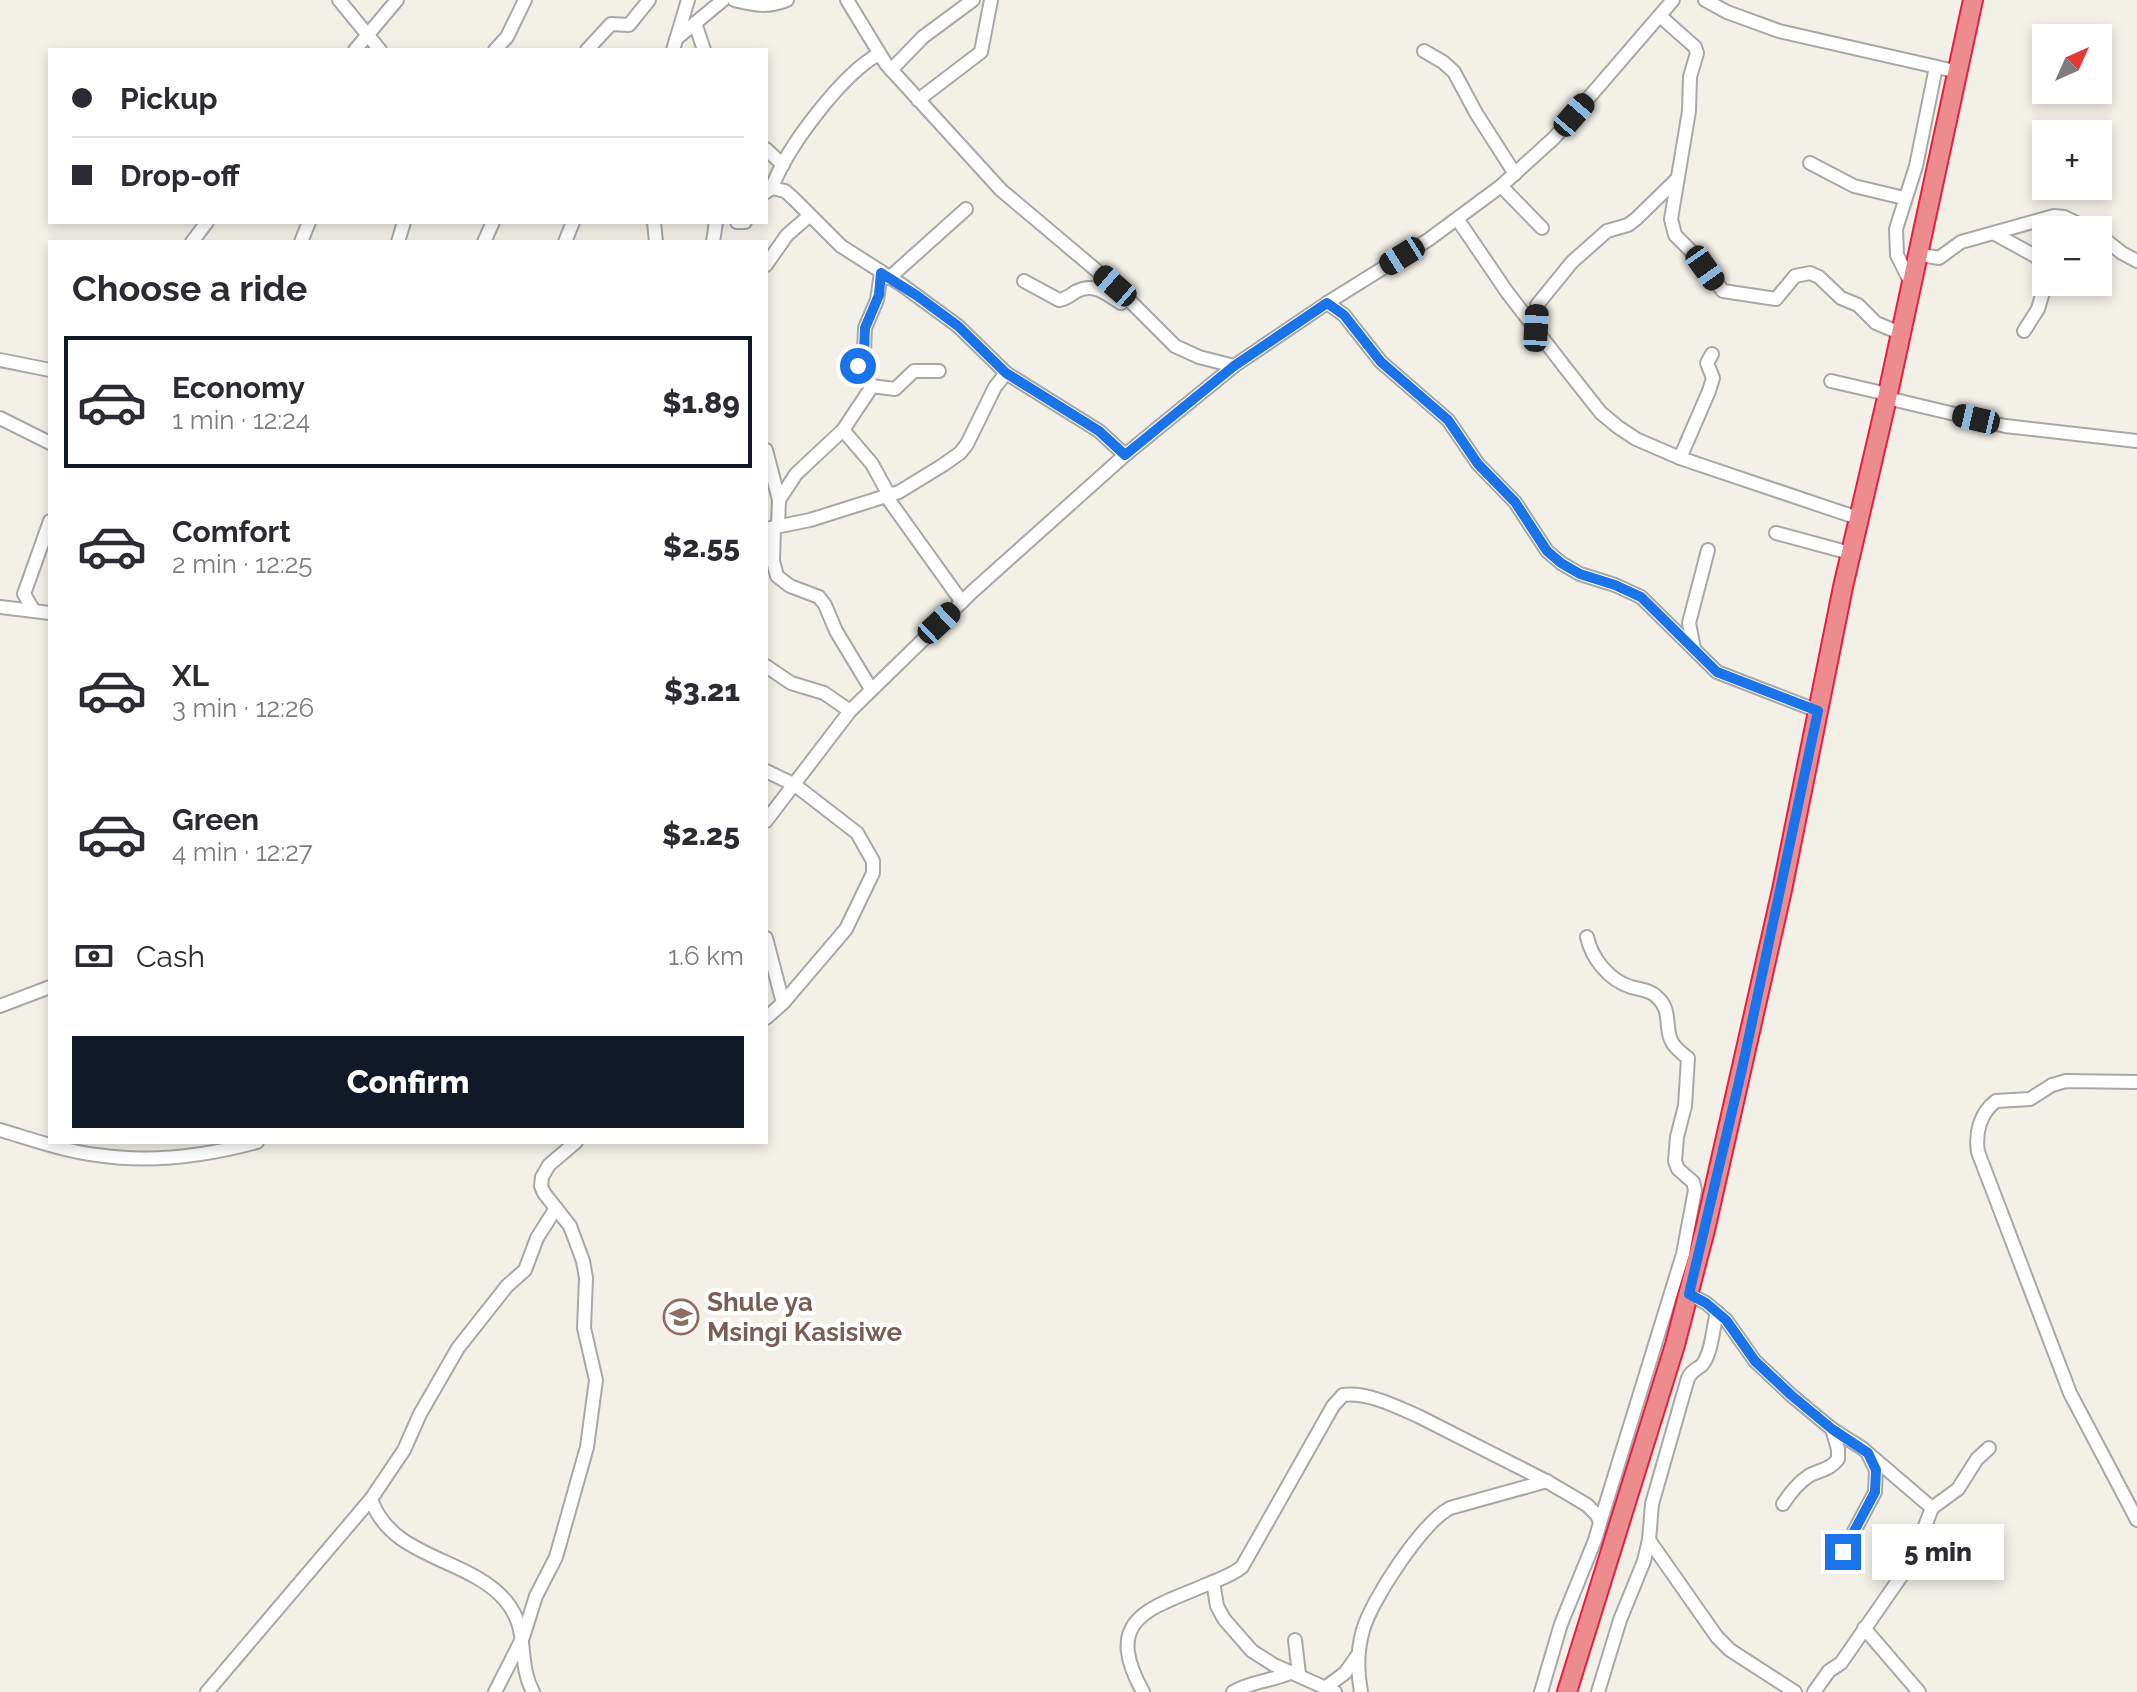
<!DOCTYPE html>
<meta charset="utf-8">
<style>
body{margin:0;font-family:Raleway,sans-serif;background:#f2f2f3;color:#2b2b33;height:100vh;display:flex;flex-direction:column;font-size:30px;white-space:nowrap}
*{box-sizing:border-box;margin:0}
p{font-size:26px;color:#7c7c81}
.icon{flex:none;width:44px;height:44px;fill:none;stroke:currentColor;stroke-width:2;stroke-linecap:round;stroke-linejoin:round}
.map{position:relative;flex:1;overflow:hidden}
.sheet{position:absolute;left:48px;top:240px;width:720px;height:904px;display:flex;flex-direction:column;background:#fff;border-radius:0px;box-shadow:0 4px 12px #0003}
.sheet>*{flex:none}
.guide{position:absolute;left:48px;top:48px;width:720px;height:176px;border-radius:0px;box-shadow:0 4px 12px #0003;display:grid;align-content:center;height:176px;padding:0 24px;background:#fff}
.needle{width:52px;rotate:45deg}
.controls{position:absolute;left:2032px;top:24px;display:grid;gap:16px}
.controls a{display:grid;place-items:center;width:80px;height:80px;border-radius:0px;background:#fff;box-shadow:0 4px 12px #0003;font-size:40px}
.end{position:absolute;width:36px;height:36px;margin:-18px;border:10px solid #1a73e8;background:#fff;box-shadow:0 0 0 4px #fff}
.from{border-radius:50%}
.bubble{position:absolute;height:56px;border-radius:0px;background:#fff;box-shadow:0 4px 12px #0003;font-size:26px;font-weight:800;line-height:56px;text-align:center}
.car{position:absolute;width:24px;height:48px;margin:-24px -12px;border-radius:10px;box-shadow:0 0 6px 2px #0007;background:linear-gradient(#222 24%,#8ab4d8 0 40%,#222 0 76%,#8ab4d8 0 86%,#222 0)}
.guide b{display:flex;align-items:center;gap:28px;height:76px;font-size:30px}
.guide b+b{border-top:2px solid #e1e1e2}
.guide i{width:20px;height:20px;background:#2b2b33}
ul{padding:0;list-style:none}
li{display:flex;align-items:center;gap:24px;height:132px;margin:0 16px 12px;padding:0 8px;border:4px solid transparent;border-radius:0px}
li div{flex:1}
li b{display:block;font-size:30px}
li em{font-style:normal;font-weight:800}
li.active{border-color:#111827}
li>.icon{width:72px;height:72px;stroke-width:1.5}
h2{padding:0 24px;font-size:36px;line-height:96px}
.pay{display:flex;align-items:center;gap:20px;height:88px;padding:0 24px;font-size:30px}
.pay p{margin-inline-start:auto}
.action{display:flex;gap:16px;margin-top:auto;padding:16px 24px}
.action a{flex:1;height:92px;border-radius:0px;background:#111827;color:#fff;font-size:32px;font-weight:800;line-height:92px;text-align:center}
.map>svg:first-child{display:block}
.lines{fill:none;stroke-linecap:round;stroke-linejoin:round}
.minor-casing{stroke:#a8a8a8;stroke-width:16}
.highway-casing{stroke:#e51f44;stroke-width:22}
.minor{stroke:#fff;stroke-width:12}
.highway{stroke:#ec8c8f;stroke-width:18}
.route{stroke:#1a73e8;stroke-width:10}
.labels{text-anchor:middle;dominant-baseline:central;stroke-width:8;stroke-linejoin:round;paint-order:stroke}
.education-label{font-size:26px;font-weight:bold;fill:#785e54;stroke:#fff;text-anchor:start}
</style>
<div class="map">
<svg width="2137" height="1692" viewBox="0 0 2137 1692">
<rect width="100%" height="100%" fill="#f2f0e7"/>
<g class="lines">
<g class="minor-casing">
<g id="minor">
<polyline points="339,0 380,50"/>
<path d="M734 0C754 5 767 8 787 0"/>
<polyline points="847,0 886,64 1001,190 1115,286 1175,346 1199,357 1234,366"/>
<polyline points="1705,0 1727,12 1779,31 1959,72"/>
<polyline points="1660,16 1695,47 1697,53 1690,77 1689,111 1671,219 1675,235 1696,256 1723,291 1776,299 1795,276 1810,273 1819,277 1841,298 1858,305 1876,323 1900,333"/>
<polyline points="695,23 704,50"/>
<polyline points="676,39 723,0"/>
<polyline points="355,50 397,0"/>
<polyline points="495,50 507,37 525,0"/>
<polyline points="587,50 611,24 629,25 649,0"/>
<polyline points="673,50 688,0"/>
<polyline points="1424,51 1443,62 1454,72 1476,113 1515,174"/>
<polyline points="891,70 923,37 973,0"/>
<polyline points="918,100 981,52 991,0"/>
<polyline points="766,149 783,165"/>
<polyline points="1810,163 1854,186 1904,198"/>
<polyline points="1501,186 1542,228"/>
<path d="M772 188C785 149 843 73 879 54"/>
<polyline points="766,192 772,188 785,191 793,198 841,246 902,285 958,326 1006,373 1099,431 1125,455"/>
<polyline points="1458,220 1507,292 1567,370 1601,413 1618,427 1636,439 1680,458 1858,518"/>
<polyline points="654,222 656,242"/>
<polyline points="737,222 745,222"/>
<polyline points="1995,234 2037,257 2046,275"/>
<polyline points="2098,234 2122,253 2137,261"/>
<polyline points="192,242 207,222"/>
<polyline points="301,242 309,222"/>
<polyline points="398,242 404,222"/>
<polyline points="484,242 493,222"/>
<polyline points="565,242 573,222"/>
<polyline points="713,242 716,222"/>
<polyline points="1916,254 1939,258 1961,242 2054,216 2064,217 2091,230"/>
<polyline points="766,265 787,235 809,216"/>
<polyline points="889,278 966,209"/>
<path d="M1024 281 1059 300C1067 299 1070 295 1077 291 1095 282 1107 295 1121 303L1127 299"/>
<polyline points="1911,283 1897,255 1896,229 1916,166 1936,67"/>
<polyline points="1327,303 1344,315 1381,362 1448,420 1478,464 1515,502 1547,551 1561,563 1580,574 1615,585 1641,597 1717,672 1818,711"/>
<polyline points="1536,328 1537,305 1572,262 1607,231 1628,225 1636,219 1678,178"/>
<polyline points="2024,331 2038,309 2046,282"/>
<polyline points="0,360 50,370"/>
<polyline points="1831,381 1887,394"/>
<polyline points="871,386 895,389 914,371 939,371"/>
<polyline points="1887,398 2005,426 2137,441"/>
<polyline points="0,418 50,443"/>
<polyline points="843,430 872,464 889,495"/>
<polyline points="766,450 779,500 778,525"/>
<polyline points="1680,458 1709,391 1713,378 1707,363 1712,354"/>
<polyline points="886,496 962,602"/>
<polyline points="779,500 796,474 843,430 871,388 871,384 858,374 858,366 864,352 865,328 877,300 881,273"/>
<polyline points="774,527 773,561 777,576 790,586 819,597 825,605 836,631 871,689"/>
<polyline points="766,529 810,520 899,492 943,465 960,453 967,444 995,387 1006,373"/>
<polyline points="1776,533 1850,553"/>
<polyline points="0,607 50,613"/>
<polyline points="34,611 24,594 50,521"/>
<polyline points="1694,649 1689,623 1708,550"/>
<polyline points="766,666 791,683 824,693 850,711"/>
<polyline points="766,771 795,785 857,833 873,861 873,873 846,929 783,1003 766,1018"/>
<polyline points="766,821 850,711 973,591 1125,455 1234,366 1327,303 1428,240 1501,186 1554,138 1673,0"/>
<path d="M1587 937C1592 959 1609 980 1631 987 1642 990 1651 990 1659 999 1671 1011 1665 1027 1671 1040 1674 1048 1682 1053 1688 1058L1685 1106 1677 1137 1675 1161 1678 1169 1693 1182 1695 1190 1683 1254 1600 1523"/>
<polyline points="766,938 783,1003"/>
<polyline points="0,1006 50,987"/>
<path d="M2137 1082 2066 1081 2052 1085 2030 1099 1996 1101C1980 1113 1975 1133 1978 1152L2070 1393 2137 1520"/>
<path d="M0 1130C31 1139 64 1151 97 1155 150 1163 206 1156 257 1142"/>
<polyline points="1689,1294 1706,1303 1726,1320 1755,1361 1791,1395 1832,1429 1862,1448 1932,1508"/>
<path d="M371 1499C391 1559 468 1557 505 1600 531 1630 516 1660 533 1692"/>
<path d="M1783 1504C1790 1493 1799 1482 1810 1475 1821 1470 1831 1469 1838 1459V1449L1832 1429"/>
<polyline points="1649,1540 1717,1637 1730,1650 1795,1692"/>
<polyline points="1839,1560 1875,1492 1876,1470 1869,1456"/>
<polyline points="1213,1582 1217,1606 1224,1619 1252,1651 1274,1665 1335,1692"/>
<polyline points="1864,1628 1919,1692"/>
<polyline points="1295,1640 1299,1674"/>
<polyline points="1326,1687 1345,1673 1357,1656"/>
<polyline points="207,1692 371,1499 404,1450 420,1414 458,1348 507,1286 525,1270 537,1238 556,1208"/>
<polyline points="495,1692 523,1637 536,1596 556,1557 587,1447 596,1380 584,1328 586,1278 583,1261 570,1226 544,1193 541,1186 542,1177 549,1165 576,1142"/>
<path d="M1143 1692C1102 1618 1149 1609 1208 1584 1220 1579 1232 1575 1242 1567L1333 1406 1343 1395C1368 1392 1395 1406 1418 1416L1548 1482 1587 1505 1597 1515 1600 1523 1595 1540 1561 1624 1541 1692"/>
<path d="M1233 1692C1252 1681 1273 1681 1292 1672"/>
<path d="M1361 1692C1357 1671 1357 1651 1363 1630 1372 1599 1422 1523 1450 1508L1547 1481"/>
<path d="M1598 1692 1620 1620 1644 1561 1649 1540 1652 1504 1688 1378C1692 1370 1696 1370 1702 1365 1712 1353 1713 1327 1717 1312"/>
<polyline points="1814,1692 1829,1671 1841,1663 1911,1562 1932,1508 1958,1489 1977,1459 1989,1448"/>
</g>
</g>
<g class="highway-casing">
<polyline id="highway" points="1567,1692 1675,1345 1705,1230 1782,890 1843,587 1887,398 1973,0"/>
</g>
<use href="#minor" class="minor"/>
<use href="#highway" class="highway"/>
</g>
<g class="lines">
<polyline class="route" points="858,366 864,352 865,328 879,295 881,273 916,295 958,326 1006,373 1099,431 1125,455 1234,366 1327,303 1344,315 1381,362 1448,420 1478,464 1515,502 1547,551 1561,563 1580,574 1615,585 1641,597 1717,672 1818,711 1742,1069 1689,1294 1706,1303 1726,1320 1755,1361 1791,1395 1832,1429 1868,1453 1876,1470 1875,1492 1843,1552"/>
</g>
<defs>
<g id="school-ring" transform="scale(1.8)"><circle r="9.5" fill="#fff" stroke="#8d6e63" stroke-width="1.5"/><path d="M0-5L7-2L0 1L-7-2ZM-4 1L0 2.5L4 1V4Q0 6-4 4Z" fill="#8d6e63"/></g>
</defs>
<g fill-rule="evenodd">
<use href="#school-ring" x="681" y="1317"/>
</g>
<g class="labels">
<g class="education-label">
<text x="707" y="1302">Shule ya<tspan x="707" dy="30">Msingi Kasisiwe</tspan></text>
</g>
</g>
</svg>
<div class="controls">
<a><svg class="needle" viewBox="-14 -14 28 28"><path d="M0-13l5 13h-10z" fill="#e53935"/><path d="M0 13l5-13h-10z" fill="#7c7c81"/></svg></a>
<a>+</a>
<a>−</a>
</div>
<i class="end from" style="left:858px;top:366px"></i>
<i class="end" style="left:1843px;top:1552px"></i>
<div class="bubble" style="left:1872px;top:1524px;width:132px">5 min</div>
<i class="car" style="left:1574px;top:115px;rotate:41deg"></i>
<i class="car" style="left:1402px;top:256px;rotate:238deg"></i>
<i class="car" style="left:1705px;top:268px;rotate:145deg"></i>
<i class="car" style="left:1115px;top:286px;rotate:311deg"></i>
<i class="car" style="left:1536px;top:328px;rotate:3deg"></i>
<i class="car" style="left:1976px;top:419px;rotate:283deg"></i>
<i class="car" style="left:939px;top:623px;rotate:47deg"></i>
<div class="guide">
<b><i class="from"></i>Pickup</b>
<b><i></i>Drop-off</b>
</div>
<section class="sheet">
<h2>Choose a ride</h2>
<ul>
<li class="active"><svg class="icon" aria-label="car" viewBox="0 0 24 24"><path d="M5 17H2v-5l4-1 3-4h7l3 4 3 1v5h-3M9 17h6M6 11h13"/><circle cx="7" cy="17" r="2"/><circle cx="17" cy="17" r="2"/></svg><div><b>Economy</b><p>1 min · 12:24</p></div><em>$1.89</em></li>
<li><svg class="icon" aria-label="car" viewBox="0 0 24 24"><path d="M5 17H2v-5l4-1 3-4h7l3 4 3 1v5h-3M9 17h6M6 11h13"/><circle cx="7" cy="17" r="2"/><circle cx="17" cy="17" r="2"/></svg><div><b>Comfort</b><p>2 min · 12:25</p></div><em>$2.55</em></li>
<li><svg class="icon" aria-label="car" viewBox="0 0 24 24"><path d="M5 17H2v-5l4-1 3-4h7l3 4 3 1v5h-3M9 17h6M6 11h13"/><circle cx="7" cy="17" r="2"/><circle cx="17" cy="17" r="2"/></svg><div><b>XL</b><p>3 min · 12:26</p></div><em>$3.21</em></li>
<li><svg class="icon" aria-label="car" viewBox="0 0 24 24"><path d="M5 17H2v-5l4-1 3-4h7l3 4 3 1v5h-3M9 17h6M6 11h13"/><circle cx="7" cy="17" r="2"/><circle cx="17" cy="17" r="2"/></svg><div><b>Green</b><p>4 min · 12:27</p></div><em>$2.25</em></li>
</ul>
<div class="pay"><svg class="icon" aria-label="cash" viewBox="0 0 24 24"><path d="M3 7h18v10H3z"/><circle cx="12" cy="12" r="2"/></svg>Cash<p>1.6 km</p></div>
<div class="action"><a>Confirm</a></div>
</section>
</div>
